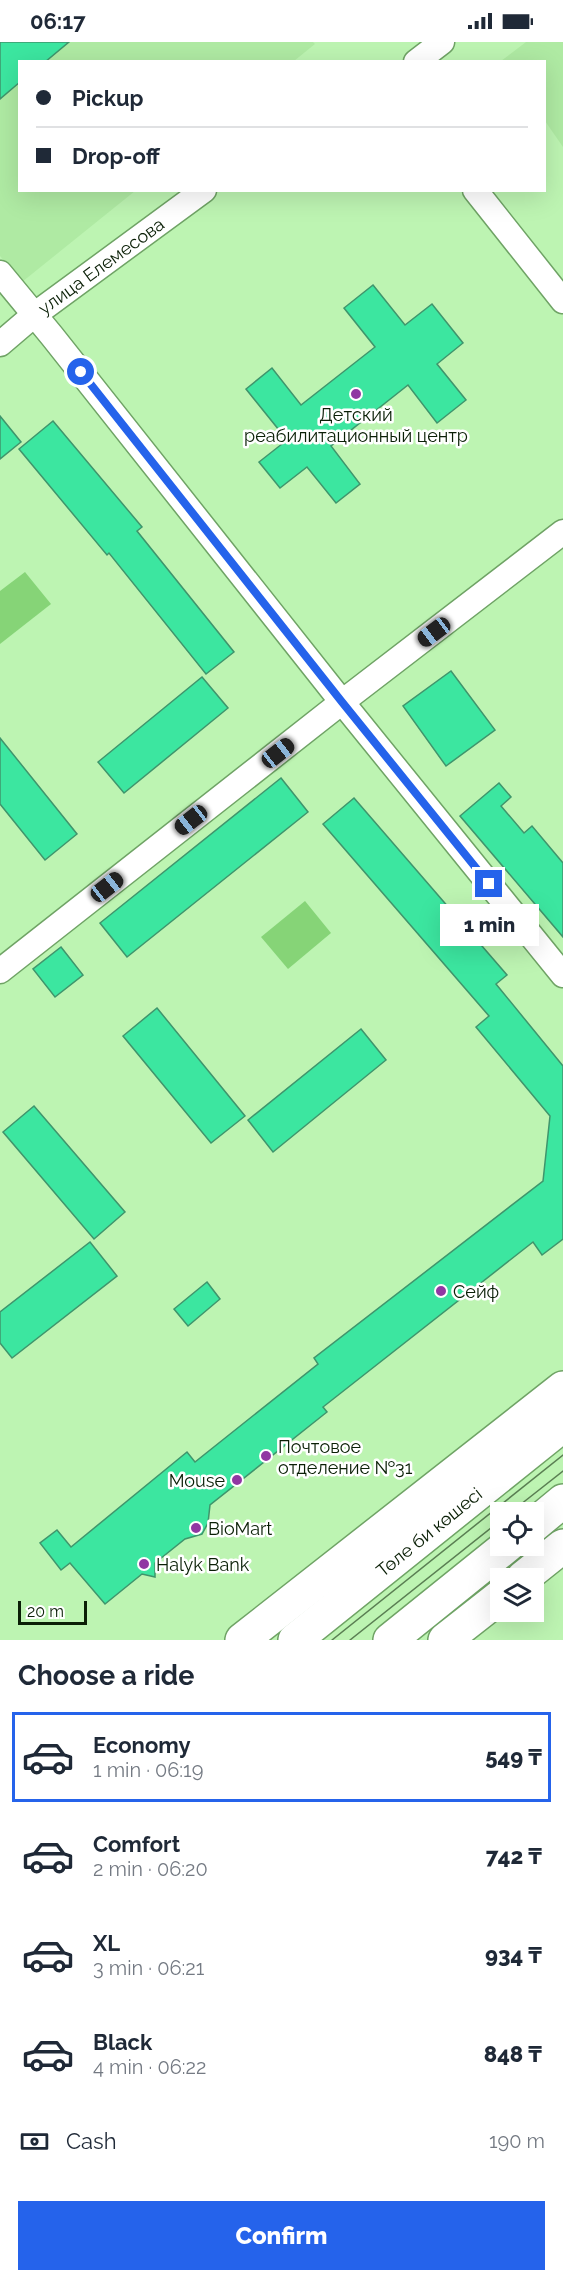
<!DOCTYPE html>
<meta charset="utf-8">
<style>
body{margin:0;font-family:Raleway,sans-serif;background:#f6f6f7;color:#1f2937;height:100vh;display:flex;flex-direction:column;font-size:22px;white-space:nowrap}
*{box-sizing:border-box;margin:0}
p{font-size:20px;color:#747a83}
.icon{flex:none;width:33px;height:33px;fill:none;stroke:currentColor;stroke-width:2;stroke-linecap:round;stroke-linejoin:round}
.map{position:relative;height:1598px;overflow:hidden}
.drawer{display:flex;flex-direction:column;background:#fff;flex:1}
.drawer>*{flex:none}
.guide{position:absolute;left:18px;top:18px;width:528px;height:132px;border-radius:0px;box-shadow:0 6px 24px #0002;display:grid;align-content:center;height:132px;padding:0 18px;background:#fff}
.tools{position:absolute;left:490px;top:1460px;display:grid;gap:12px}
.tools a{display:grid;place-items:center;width:54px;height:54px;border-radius:0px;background:#fff;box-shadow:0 6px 24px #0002;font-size:30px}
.scale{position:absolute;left:18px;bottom:15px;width:69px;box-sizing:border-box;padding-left:6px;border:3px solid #0a1f06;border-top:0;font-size:16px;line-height:21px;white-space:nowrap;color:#0a1f06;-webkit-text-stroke:4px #fff;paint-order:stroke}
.end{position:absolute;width:27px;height:27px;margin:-14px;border:8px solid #2563eb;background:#fff;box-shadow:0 0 0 3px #fff}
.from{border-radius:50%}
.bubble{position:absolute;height:42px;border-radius:0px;background:#fff;box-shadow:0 6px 24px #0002;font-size:20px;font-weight:800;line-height:42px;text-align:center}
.car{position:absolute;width:18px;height:36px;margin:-18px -9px;border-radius:8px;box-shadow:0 0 4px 2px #0007;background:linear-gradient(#222 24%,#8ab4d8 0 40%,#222 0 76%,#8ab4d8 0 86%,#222 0)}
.guide b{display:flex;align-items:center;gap:21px;height:57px;font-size:22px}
.guide b+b{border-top:2px solid #e0e1e3}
.guide i{width:15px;height:15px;background:#1f2937}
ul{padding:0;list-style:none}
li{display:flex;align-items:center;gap:18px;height:90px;margin:0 12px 9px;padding:0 6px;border:3px solid transparent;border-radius:0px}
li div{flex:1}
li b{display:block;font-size:22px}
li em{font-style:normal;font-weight:800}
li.on{border-color:#2563eb}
li>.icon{width:54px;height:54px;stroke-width:1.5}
h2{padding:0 18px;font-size:27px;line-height:72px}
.pay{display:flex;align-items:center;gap:15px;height:66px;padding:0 18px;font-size:22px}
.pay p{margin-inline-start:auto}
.cta{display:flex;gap:12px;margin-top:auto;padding:12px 18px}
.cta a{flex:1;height:69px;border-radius:0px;background:#2563eb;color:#fff;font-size:24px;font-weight:800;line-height:69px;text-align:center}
.status{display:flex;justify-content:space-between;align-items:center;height:42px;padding:0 30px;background:#fff;direction:ltr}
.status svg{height:16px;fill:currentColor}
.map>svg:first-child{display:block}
.built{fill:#afeaa3}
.green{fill:#86d477}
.building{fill:#3ce6a0;stroke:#3f956c;stroke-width:1.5}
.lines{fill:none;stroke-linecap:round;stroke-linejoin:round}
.minor-casing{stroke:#6fa365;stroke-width:27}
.secondary-casing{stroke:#6fa365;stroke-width:36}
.primary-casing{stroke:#6fa365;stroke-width:36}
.minor{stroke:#fff;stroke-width:24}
.secondary{stroke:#fff;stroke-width:33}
.primary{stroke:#fff;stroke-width:33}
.tram{stroke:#5a7f53;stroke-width:1.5}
.route{stroke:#2563eb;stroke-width:8}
.poi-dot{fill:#9137a3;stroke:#fff;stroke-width:2}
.labels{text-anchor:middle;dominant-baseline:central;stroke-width:5;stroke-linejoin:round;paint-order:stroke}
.street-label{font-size:18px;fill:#0a1f06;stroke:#fff}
.poi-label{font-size:18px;fill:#0a1f06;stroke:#fff;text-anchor:start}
</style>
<div class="status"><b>06:17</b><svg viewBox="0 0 49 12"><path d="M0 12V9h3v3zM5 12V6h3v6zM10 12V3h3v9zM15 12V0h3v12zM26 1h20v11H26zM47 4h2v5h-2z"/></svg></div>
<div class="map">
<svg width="563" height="1598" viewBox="0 0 563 1598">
<rect width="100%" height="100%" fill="#bdf4b2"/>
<g class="built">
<polygon points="0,0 313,0 315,2 294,19 20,20 20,148 135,149 22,240 0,214"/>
<polygon points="526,0 563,0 563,105 545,79 544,20 501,19"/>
</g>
<g class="green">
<polygon points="25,530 51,562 0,602 0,549"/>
<polygon points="305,859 331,891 288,927 261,895"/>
</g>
<g class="building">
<polygon points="0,0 69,0 45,20 20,20 20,40 0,57"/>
<polygon points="373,243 405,283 432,262 463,301 437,322 466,358 437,381 408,343 331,404 360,442 336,461 307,425 280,446 259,420 287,398 246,347 272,326 301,363 375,305 344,266"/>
<polygon points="0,374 21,400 0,417"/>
<polygon points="53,379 142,485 137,489 234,610 206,632 109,511 107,513 19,407"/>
<polygon points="451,629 495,688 446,724 403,664"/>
<polygon points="202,635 228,666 124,751 98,720"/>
<polygon points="0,696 77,792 45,818 0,762"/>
<polygon points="281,736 308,770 127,915 100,881"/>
<polygon points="499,741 511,755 501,764 524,791 532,784 563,821 563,895 460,774"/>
<polygon points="354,756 507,933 496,942 563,1024 563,1197 542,1213 533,1200 323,1365 327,1370 210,1463 208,1481 202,1492 185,1497 155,1521 155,1535 142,1532 105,1562 70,1521 61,1528 40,1501 57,1488 71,1505 187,1410 195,1420 318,1322 314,1316 543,1139 550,1074 476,985 489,974 323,782"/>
<polygon points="61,905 83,933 55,955 33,927"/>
<polygon points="157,966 245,1074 211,1101 123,994"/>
<polygon points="361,987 386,1018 273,1110 248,1078"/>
<polygon points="34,1064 125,1170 94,1197 3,1090"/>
<polygon points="90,1200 117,1234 12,1316 0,1301 0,1270"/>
<polygon points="207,1240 220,1257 188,1284 174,1267"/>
</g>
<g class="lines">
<g class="minor-casing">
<g id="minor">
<polyline points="416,20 442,0"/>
<polyline points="475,148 563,259"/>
<polyline points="0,231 52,294 342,660 563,933"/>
<polyline points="0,302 34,273 204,148"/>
<polyline points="0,929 342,660 563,490"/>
</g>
</g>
<g class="secondary-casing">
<g id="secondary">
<polyline points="534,1483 563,1459"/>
<polyline points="295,1598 563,1383"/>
<polyline points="390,1598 508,1503"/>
</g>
</g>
<g class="primary-casing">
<g id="primary">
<polyline points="523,1536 563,1504"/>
<polyline points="242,1598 563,1346"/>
<polyline points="445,1598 501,1554"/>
</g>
</g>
<use href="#minor" class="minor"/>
<use href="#secondary" class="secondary"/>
<use href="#primary" class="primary"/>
<g class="tram">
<polyline points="511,1470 563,1429"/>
<polyline points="332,1598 563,1413"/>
<polyline points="350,1598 501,1478"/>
</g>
</g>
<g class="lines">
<polyline class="route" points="81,330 342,660 489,842"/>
</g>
<g class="poi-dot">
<circle cx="356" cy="352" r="6"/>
<circle cx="441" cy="1249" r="6"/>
<circle cx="266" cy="1414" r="6"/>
<circle cx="237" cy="1438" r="6"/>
<circle cx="196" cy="1486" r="6"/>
<circle cx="144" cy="1522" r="6"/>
</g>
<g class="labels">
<g class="street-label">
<text transform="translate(101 224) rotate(-36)">улица Елемесова</text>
<text transform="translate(429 1490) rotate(-39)">Төле би көшесі</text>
</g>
<g class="poi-label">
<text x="356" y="372" text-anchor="middle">Детский<tspan x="356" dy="21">реабилитационный центр</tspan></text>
<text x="453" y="1249">Сейф</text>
<text x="278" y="1404">Почтовое<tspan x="278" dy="21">отделение №31</tspan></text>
<text x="225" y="1438" text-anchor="end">Mouse</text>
<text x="208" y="1486">BioMart</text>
<text x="156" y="1522">Halyk Bank</text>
</g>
</g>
</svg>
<div class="tools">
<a><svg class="icon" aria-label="locate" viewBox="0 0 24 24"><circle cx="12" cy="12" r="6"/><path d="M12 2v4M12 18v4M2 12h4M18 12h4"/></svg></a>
<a><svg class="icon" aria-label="layers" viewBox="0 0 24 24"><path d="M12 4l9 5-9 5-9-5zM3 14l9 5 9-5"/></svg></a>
</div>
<div class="scale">20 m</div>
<i class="end from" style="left:81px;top:330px"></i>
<i class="end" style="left:489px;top:842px"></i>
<div class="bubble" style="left:440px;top:862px;width:99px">1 min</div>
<i class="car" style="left:434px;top:590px;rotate:233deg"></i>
<i class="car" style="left:278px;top:711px;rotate:52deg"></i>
<i class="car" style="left:191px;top:778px;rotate:232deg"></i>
<i class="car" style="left:107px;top:845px;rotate:52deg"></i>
<div class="guide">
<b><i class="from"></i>Pickup</b>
<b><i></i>Drop-off</b>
</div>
</div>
<section class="drawer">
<h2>Choose a ride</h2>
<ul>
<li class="on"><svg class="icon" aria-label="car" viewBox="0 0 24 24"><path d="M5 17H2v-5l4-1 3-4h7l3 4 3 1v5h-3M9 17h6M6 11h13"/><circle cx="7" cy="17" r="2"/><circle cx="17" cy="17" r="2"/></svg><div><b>Economy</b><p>1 min · 06:19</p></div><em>549 ₸</em></li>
<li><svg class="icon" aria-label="car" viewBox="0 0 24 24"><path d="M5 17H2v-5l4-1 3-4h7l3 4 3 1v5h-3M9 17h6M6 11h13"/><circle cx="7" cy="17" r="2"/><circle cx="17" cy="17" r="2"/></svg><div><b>Comfort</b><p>2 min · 06:20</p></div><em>742 ₸</em></li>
<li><svg class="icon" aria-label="car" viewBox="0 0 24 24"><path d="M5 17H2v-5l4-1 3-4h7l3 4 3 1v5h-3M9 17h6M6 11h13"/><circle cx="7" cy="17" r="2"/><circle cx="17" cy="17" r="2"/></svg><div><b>XL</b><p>3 min · 06:21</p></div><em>934 ₸</em></li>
<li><svg class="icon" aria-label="car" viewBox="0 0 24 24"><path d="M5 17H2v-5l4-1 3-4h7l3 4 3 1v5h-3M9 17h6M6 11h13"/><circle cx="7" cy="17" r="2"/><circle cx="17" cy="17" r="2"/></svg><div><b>Black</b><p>4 min · 06:22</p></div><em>848 ₸</em></li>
</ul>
<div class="pay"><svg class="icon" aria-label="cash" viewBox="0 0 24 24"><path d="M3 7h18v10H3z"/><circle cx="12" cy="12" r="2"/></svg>Cash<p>190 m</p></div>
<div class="cta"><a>Confirm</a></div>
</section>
